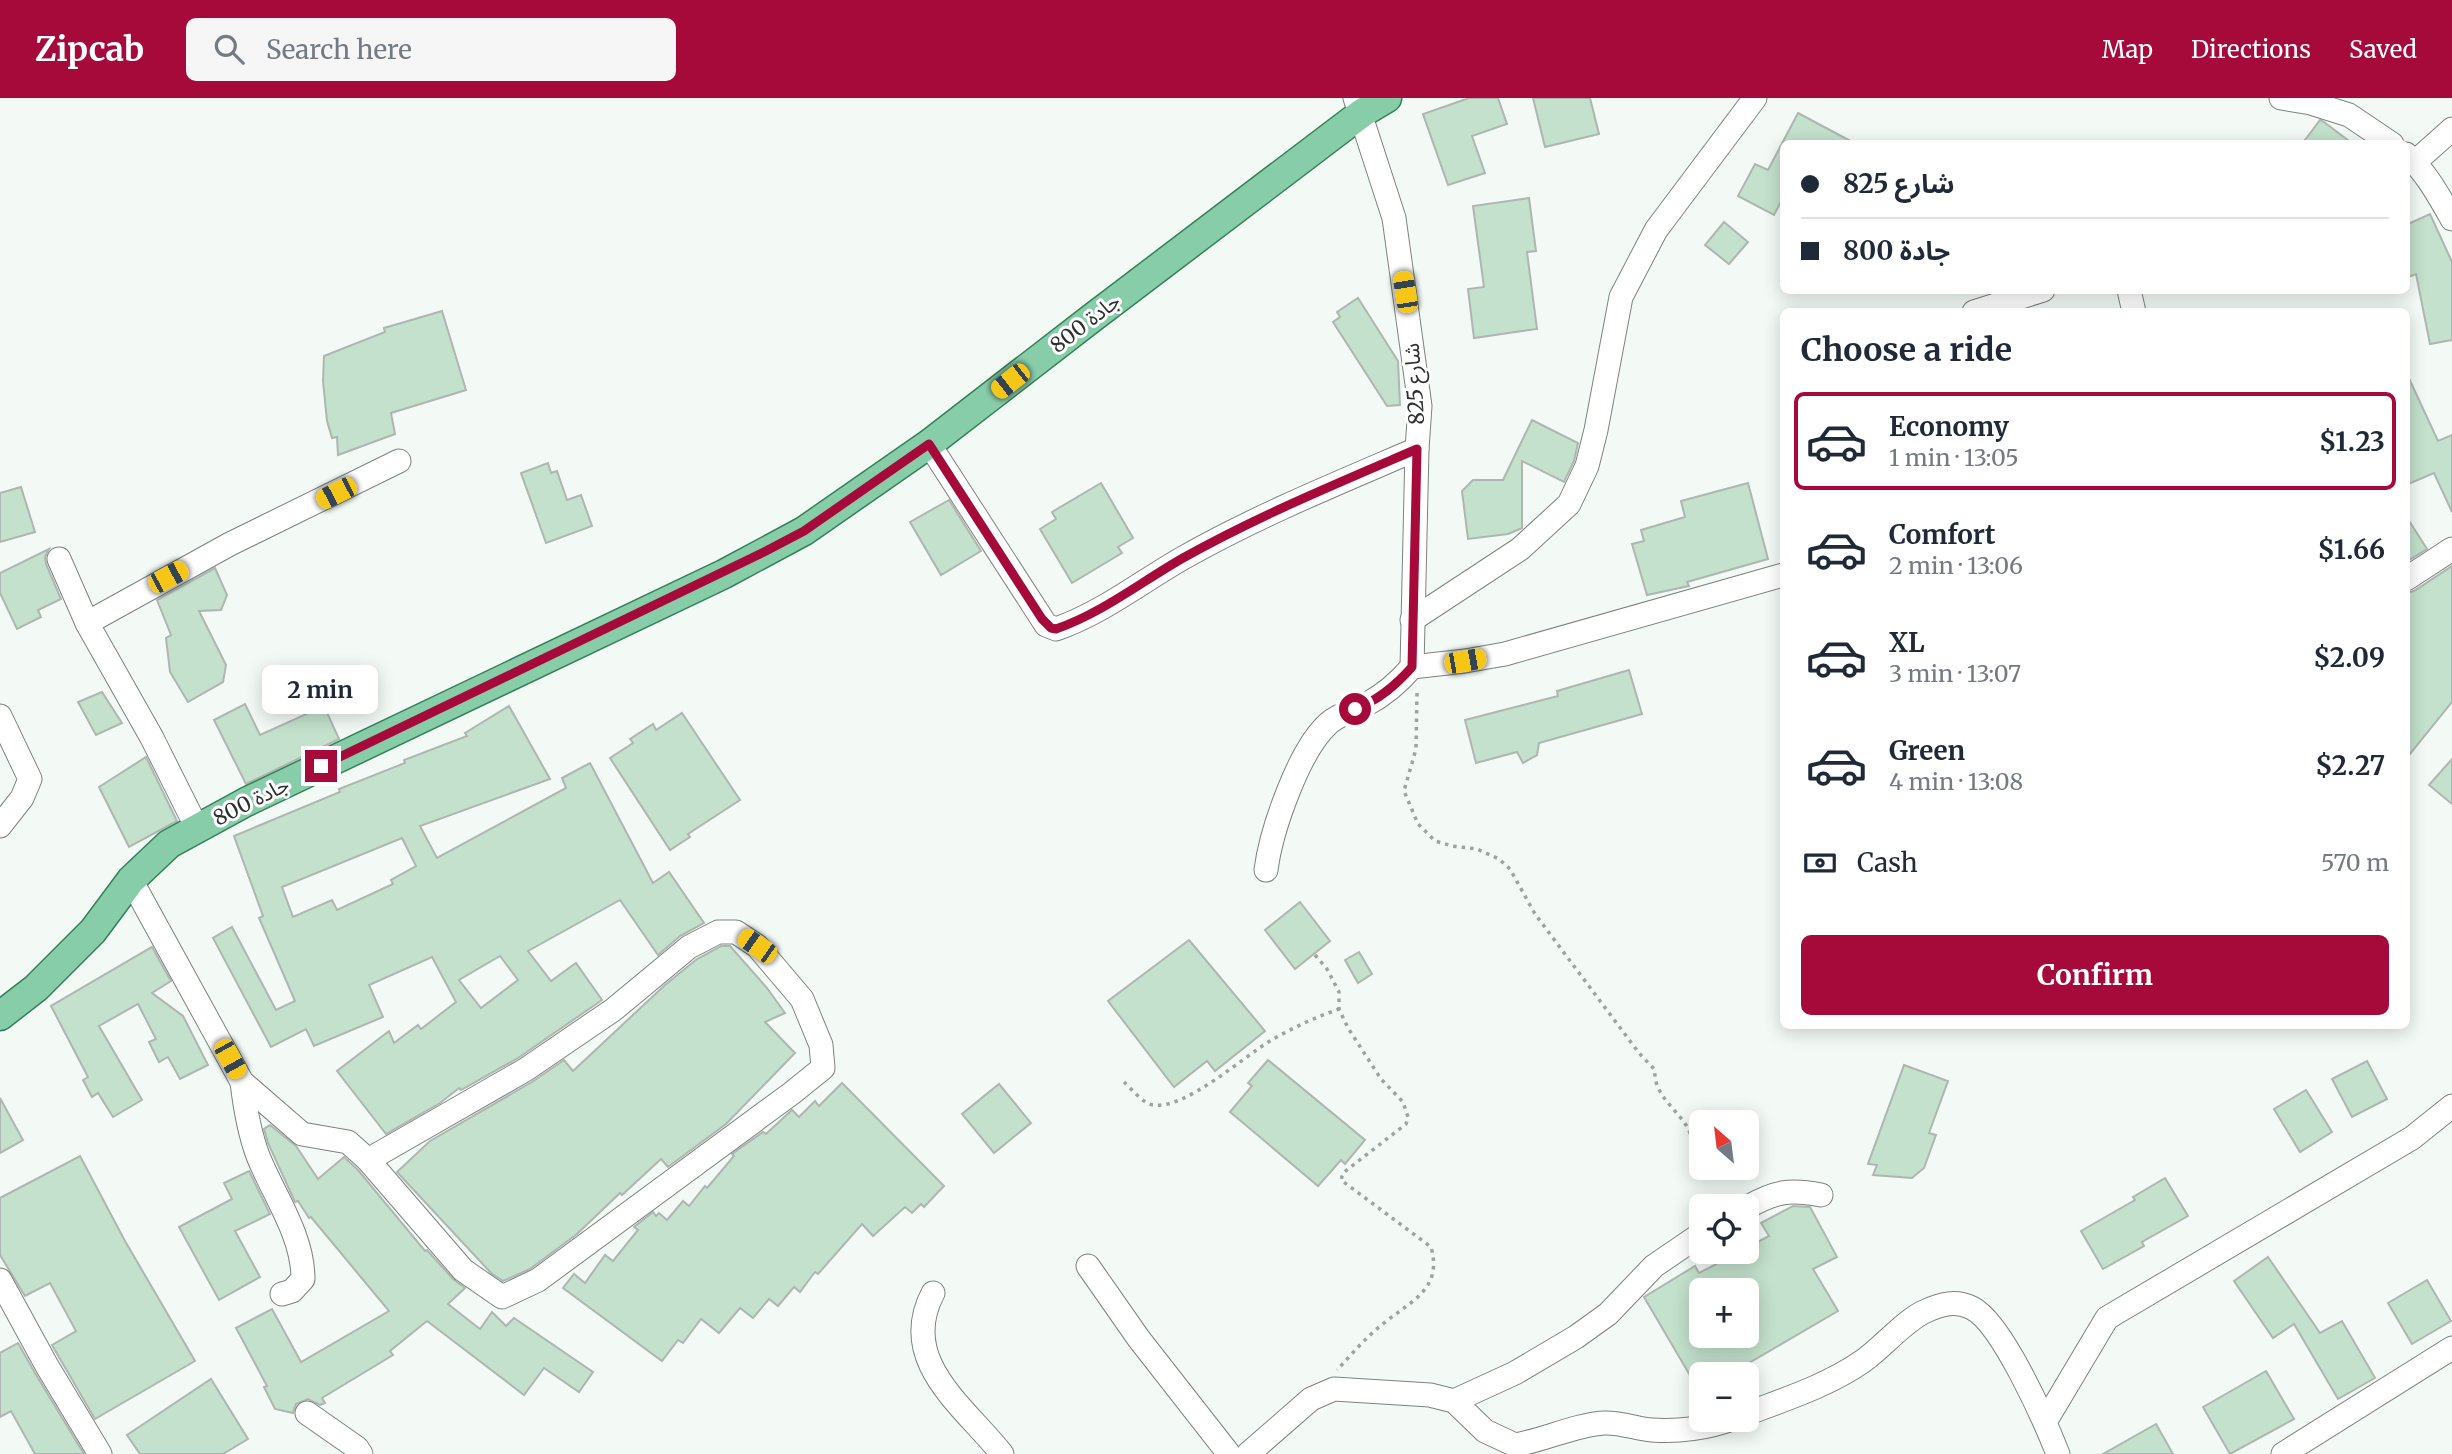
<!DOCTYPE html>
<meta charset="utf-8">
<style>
body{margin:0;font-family:Merriweather,"Noto Sans Arabic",serif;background:#f6f6f7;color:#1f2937;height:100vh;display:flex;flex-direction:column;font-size:26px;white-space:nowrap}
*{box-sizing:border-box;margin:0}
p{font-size:23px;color:#747a83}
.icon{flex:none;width:38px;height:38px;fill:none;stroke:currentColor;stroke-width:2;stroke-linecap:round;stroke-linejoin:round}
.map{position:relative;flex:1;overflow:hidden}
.drawer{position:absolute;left:1780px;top:210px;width:630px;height:721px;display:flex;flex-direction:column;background:#fff;border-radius:10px;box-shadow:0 4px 18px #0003}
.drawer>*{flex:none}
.top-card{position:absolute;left:1780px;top:42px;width:630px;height:154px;border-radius:10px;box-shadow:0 4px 18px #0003;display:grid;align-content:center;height:154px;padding:0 21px;background:#fff}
.needle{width:46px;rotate:332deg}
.fabs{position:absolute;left:1689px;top:1012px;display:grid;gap:14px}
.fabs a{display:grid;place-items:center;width:70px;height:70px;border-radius:10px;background:#fff;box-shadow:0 4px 18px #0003;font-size:35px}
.end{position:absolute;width:32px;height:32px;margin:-16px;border:9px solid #a50a3b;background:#fff;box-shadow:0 0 0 4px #fff}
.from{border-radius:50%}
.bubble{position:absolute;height:49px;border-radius:10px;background:#fff;box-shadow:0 4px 18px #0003;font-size:23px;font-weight:700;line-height:49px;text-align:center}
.car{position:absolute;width:21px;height:42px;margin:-21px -10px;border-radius:9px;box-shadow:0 0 5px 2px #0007;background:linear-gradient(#f5c518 24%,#345 0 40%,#f5c518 0 76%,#345 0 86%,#f5c518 0)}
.top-card b{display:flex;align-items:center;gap:24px;height:66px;font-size:26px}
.top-card b+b{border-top:2px solid #e0e1e3}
.top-card i{width:18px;height:18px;background:#1f2937}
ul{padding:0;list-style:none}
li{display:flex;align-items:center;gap:21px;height:98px;margin:0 14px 10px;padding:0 7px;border:4px solid transparent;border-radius:10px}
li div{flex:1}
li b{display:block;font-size:26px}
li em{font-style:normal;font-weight:700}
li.active{border-color:#a50a3b}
li>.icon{width:63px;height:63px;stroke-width:1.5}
h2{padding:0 21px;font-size:32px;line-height:84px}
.pay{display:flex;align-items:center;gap:18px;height:77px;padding:0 21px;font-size:26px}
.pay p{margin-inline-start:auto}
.primary-button{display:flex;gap:14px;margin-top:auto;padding:14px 21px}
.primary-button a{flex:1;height:80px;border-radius:10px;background:#a50a3b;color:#fff;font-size:28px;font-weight:700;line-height:80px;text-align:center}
header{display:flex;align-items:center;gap:42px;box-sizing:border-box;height:98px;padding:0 35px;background:#a50a3b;color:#fff}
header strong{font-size:33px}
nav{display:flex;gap:38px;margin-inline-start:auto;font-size:24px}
.search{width:490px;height:63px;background:#f6f6f7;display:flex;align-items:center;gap:18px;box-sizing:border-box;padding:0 24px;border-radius:10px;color:#747a83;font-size:26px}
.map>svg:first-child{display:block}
.building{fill:#c3e1cd;stroke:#afb6b1;stroke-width:2;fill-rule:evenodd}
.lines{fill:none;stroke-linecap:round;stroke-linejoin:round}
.minor-casing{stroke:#7c837e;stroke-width:25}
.major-casing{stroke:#348059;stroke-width:31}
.path{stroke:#9ea39f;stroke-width:3.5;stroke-dasharray:3.5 5;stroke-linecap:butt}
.minor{stroke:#fff;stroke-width:23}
.major{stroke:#88cda9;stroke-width:28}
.route{stroke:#a50a3b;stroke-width:9}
.labels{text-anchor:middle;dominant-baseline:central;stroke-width:6;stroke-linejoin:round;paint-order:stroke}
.street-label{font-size:21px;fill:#2c2f2d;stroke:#fff}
</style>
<header>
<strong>Zipcab</strong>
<div class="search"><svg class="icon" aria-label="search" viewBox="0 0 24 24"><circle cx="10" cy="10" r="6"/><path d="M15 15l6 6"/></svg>Search here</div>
<nav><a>Map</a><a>Directions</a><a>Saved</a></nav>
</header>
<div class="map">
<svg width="2452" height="1356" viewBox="0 0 2452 1356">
<rect width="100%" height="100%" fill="#f3faf5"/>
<g class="building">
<polygon points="1469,0 1498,0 1507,26 1472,38 1485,75 1448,87 1423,16"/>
<polygon points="1533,0 1590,0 1599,36 1545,49"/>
<polygon points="1798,15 1856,46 1783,46 1783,100 1774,117 1738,98 1755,66 1768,72"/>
<polygon points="2320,22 2324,24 2353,46 2302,46"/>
<polygon points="1529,100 1536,153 1527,154 1537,231 1474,240 1468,191 1484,189 1473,108"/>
<polygon points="2430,116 2452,164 2452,242 2430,246 2416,176 2406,180 2406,127"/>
<polygon points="1724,124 1748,144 1729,166 1705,147"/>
<polygon points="1358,200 1398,263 1400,307 1387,308 1333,224 1340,219 1337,214"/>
<polygon points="442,213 466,292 391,315 395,336 338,357 337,339 332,340 327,323 323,283 324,258 385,234 384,230"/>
<polygon points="2406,274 2438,343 2452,337 2452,414 2434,375 2406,387"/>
<polygon points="1532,322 1578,345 1574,363 1564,384 1522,363 1522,430 1508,436 1468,441 1462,393 1473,382 1503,382"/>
<polygon points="548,365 551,375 557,373 567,402 581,397 592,428 546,445 521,375"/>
<polygon points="1101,385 1133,440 1118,449 1122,455 1072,485 1040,431 1056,421 1052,414"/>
<polygon points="1748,385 1768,461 1687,484 1689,488 1647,497 1632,446 1644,443 1641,432 1685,419 1681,403"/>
<polygon points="21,389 35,434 0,444 0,395"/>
<polygon points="949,402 981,453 941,477 910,424"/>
<polygon points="2406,418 2427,451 2406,464"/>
<polygon points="49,451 45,459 46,466 61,501 38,512 41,519 17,531 0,495 0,475"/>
<polygon points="2452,468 2452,604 2406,661 2406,495 2414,493"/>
<polygon points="215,470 227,497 221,512 199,513 226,567 223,584 188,604 170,574 166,540 171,537 157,502"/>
<polygon points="1629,572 1642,616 1539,645 1537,657 1523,665 1517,654 1476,665 1465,622 1558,598 1557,593"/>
<polygon points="102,594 122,625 96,637 78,604"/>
<polygon points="245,606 260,637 324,608 339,641 246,686 214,622"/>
<path d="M509 608 550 681 420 728 437 760 566 690 562 680 590 665 653 785 669 774 704 825 680 838 658 857 620 802 528 853 551 883 576 865 602 902 518 960 461 992 459 990 440 1005 386 1036 337 973 389 933 394 945 418 927 421 931 456 904 432 859 369 887 383 919 314 948 306 931 271 949 213 840 232 829 276 912 295 903 259 820 263 818 234 738 340 694 339 691 405 665 404 662 467 638 465 635ZM402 740 416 768 391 782 393 786 337 812 332 802 293 819 282 789ZM500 858 518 882 481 910 459 882Z"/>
<polygon points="682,615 740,702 688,736 690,739 670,752 610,660 633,645 630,641 653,626 656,632"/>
<polygon points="146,659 177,723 129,749 99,689"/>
<polygon points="2452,661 2452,706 2429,687"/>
<polygon points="1300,804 1330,843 1295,871 1265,832"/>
<polygon points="1189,842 1265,933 1215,973 1207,963 1174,989 1108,903"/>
<polygon points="721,848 730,848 767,890 785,915 765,924 795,955 726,1026 668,1069 661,1061 622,1097 620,1095 577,1136 530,1171 503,1183 491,1175 397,1074 430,1043 532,984 564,962 573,973 665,887 697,861"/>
<polygon points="152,849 171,883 152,895 183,918 208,967 180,981 168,959 159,964 149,944 156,941 138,906 99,928 142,1002 113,1019 98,995 92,999 83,982 88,979 51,908"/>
<polygon points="1359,854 1372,876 1358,885 1345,862"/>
<polygon points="1268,962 1365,1042 1345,1066 1341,1062 1318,1088 1230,1014 1252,988 1248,985"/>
<polygon points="2367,963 2387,1001 2352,1019 2332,981"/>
<polygon points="1904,967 1948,983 1929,1035 1936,1037 1924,1070 1912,1080 1873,1077 1877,1067 1868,1066"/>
<polygon points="842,985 944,1088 924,1109 921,1106 912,1115 905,1109 873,1138 862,1126 818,1176 815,1174 800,1194 794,1189 778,1208 769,1201 753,1220 740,1210 719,1235 701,1221 683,1245 678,1242 662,1263 563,1190 574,1176 585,1185 605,1157 613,1163 638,1132 634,1129 653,1114 656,1118 659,1115 667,1122 683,1103 689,1108 705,1088 707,1090 734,1058 732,1056 763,1034 766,1036 792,1012 799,1019 815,1003 819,1008"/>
<polygon points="999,986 1031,1025 994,1055 962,1016"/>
<polygon points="2306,992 2332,1034 2300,1054 2274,1011"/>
<polygon points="0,1000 23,1042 0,1055"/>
<polygon points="270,1027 296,1048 318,1081 344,1059 358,1072 425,1153 427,1152 453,1181 465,1190 448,1206 480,1231 492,1214 506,1228 514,1220 593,1274 579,1294 544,1270 524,1297 427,1223 390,1253 393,1257 322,1300 325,1305 320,1307 308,1301 296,1306 293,1315 275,1311 264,1289 267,1288 236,1230 272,1211 301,1264 389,1213 311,1119 309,1120 298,1103 295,1104 268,1045 264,1031"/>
<polygon points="80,1058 125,1143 195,1263 95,1321 52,1247 76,1233 50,1185 25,1198 0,1157 0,1100"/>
<polygon points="249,1073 270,1116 235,1133 260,1179 219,1202 179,1129 232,1101 224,1085"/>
<polygon points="2165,1080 2188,1118 2142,1144 2144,1148 2103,1171 2081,1133 2135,1102 2133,1099"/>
<path d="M1793 1108 1810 1109 1837 1159 1813 1171 1838 1213 1730 1276H1701V1296L1644 1199 1695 1168 1699 1175 1741 1153H1746V1150L1769 1138 1761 1125ZM1701 1192H1746V1237H1701Z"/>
<polygon points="2268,1159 2320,1235 2342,1223 2375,1280 2338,1301 2294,1226 2273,1240 2234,1183"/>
<polygon points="2427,1182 2451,1223 2412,1246 2388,1205"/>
<polygon points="18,1245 35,1275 84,1356 35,1356 11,1313 0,1319 0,1255"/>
<polygon points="2266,1273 2294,1321 2230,1356 2203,1309"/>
<polygon points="211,1281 248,1341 223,1356 140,1356 127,1337"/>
<polygon points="2156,1326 2173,1356 2103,1356"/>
</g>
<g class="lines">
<g class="minor-casing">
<g id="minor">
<polyline points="2281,0 2311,5 2349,17 2392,46"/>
<path d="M2406 56C2426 74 2439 98 2452 121"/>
<polyline points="2415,64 2452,31"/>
<polyline points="2129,192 2134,214"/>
<polyline points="1974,214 2043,192"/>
<path d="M929 346 1046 527 1056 531C1102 515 1141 484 1183 460 1257 418 1338 385 1417 351"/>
<polyline points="59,461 87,525 152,640 197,730"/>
<polyline points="2406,481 2452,451"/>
<polyline points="1412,522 1520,451 1569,406 1587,368 1596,332 1621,199 1656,132 1755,0"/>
<polyline points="87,525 230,446 399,363"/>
<polyline points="1412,569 1465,563 1505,556 1783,477"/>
<polyline points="0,618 30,681 22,700 0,728"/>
<path d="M1266 772C1271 733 1299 651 1329 625 1340 615 1355 613 1367 606 1386 596 1399 584 1412 569L1417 351 1420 308 1394 120 1355 0"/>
<polyline points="131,782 242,984 302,1036 348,1044 368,1062 463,1172 502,1199 538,1182 792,995 823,970 821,947 802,901 757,848 736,834 718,834 689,849 613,912 525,972 368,1062"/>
<path d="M242 984C245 1010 249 1034 258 1058 274 1098 303 1137 303 1181L292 1193 282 1196"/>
<path d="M1746 1110C1775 1093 1790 1091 1821 1097"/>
<polyline points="1088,1168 1139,1241 1229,1356"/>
<polyline points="0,1182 47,1268 100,1356"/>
<path d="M933 1195C897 1263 965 1309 1002 1356"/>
<polyline points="1454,1303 1515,1275 1576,1239 1608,1216 1654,1168 1701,1136"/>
<polyline points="307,1315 357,1350 361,1356"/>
<path d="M1746 1316C1786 1301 1829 1287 1863 1263 1882 1250 1906 1221 1926 1213 1941 1206 1956 1202 1972 1210 2002 1225 2045 1323 2058 1356"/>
<polyline points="2045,1324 2107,1220 2412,1040 2452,1008"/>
<path d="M1248 1356 1311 1301 1334 1291 1430 1297 1454 1303 1485 1333 1515 1347C1545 1342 1574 1327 1604 1325 1620 1324 1637 1331 1652 1332 1678 1334 1708 1330 1732 1321"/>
<polyline points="2283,1356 2452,1250"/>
</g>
</g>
<g class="major-casing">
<polyline id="major" points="0,918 36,890 93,833 131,782 169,746 246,704 724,476 804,433 929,346 1092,220 1362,15 1387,0"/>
</g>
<g class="path">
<path d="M1417 595 1416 651 1404 693 1418 726 1435 743 1452 748 1477 751 1499 761 1510 771 1535 816 1639 955 1655 972C1653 995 1674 1009 1686 1027 1691 1035 1693 1045 1696 1054"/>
<path d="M1315 857 1327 871 1339 894V911L1348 930 1381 981 1403 1004 1408 1019 1406 1026 1343 1075 1341 1082 1431 1149C1443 1191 1411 1203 1384 1225 1367 1238 1352 1256 1337 1272"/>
<path d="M1124 984C1132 991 1143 1006 1153 1007 1185 1012 1243 959 1270 943 1292 930 1316 919 1339 911"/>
</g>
<use href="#minor" class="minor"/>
<use href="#major" class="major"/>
</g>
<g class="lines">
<path class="route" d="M321 668 764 454 804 433 929 346 1042 521 1051 530 1056 531C1102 515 1141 484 1183 460 1258 418 1338 385 1417 351L1412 569C1396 587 1379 602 1355 611"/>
</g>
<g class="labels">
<g class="street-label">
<text transform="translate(1085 225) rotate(-38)">جادة 800</text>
<text transform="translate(1414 286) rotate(-94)">شارع 825</text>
<text transform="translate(251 703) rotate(-27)">جادة 800</text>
</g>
</g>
</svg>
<div class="fabs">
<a><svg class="needle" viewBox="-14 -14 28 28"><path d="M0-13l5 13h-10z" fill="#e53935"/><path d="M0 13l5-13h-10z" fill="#747a83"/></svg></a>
<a><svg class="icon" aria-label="locate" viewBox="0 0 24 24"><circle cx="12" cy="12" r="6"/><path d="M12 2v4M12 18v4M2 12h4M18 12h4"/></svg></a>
<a>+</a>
<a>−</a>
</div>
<i class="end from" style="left:1355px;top:611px"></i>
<i class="end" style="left:321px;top:668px"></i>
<div class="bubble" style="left:262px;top:567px;width:116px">2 min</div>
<i class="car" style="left:1405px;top:194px;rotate:351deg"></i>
<i class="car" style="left:1010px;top:283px;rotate:232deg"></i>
<i class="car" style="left:336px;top:395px;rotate:243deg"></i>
<i class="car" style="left:168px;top:479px;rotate:62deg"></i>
<i class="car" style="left:1465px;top:563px;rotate:80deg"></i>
<i class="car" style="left:757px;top:848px;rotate:305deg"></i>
<i class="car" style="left:230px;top:961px;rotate:151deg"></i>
<div class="top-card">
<b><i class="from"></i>شارع 825</b>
<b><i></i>جادة 800</b>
</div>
<section class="drawer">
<h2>Choose a ride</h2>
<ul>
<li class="active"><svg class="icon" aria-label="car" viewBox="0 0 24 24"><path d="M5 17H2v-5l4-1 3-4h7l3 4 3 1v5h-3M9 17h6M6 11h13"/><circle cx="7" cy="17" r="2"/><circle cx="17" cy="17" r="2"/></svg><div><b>Economy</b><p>1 min · 13:05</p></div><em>$1.23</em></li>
<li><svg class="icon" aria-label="car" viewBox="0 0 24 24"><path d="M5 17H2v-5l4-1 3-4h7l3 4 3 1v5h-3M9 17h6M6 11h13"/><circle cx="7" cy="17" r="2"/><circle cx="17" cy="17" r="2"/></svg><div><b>Comfort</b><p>2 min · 13:06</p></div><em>$1.66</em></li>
<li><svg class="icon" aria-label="car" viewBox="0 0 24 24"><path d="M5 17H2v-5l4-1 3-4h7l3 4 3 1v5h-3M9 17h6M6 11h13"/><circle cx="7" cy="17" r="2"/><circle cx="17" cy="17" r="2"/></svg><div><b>XL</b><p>3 min · 13:07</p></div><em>$2.09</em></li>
<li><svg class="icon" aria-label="car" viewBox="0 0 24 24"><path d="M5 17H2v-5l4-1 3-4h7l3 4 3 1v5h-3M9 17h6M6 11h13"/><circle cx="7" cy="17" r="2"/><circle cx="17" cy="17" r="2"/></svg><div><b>Green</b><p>4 min · 13:08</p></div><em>$2.27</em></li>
</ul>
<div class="pay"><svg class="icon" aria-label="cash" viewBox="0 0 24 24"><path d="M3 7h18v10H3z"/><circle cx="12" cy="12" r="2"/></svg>Cash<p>570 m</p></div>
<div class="primary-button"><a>Confirm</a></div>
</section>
</div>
